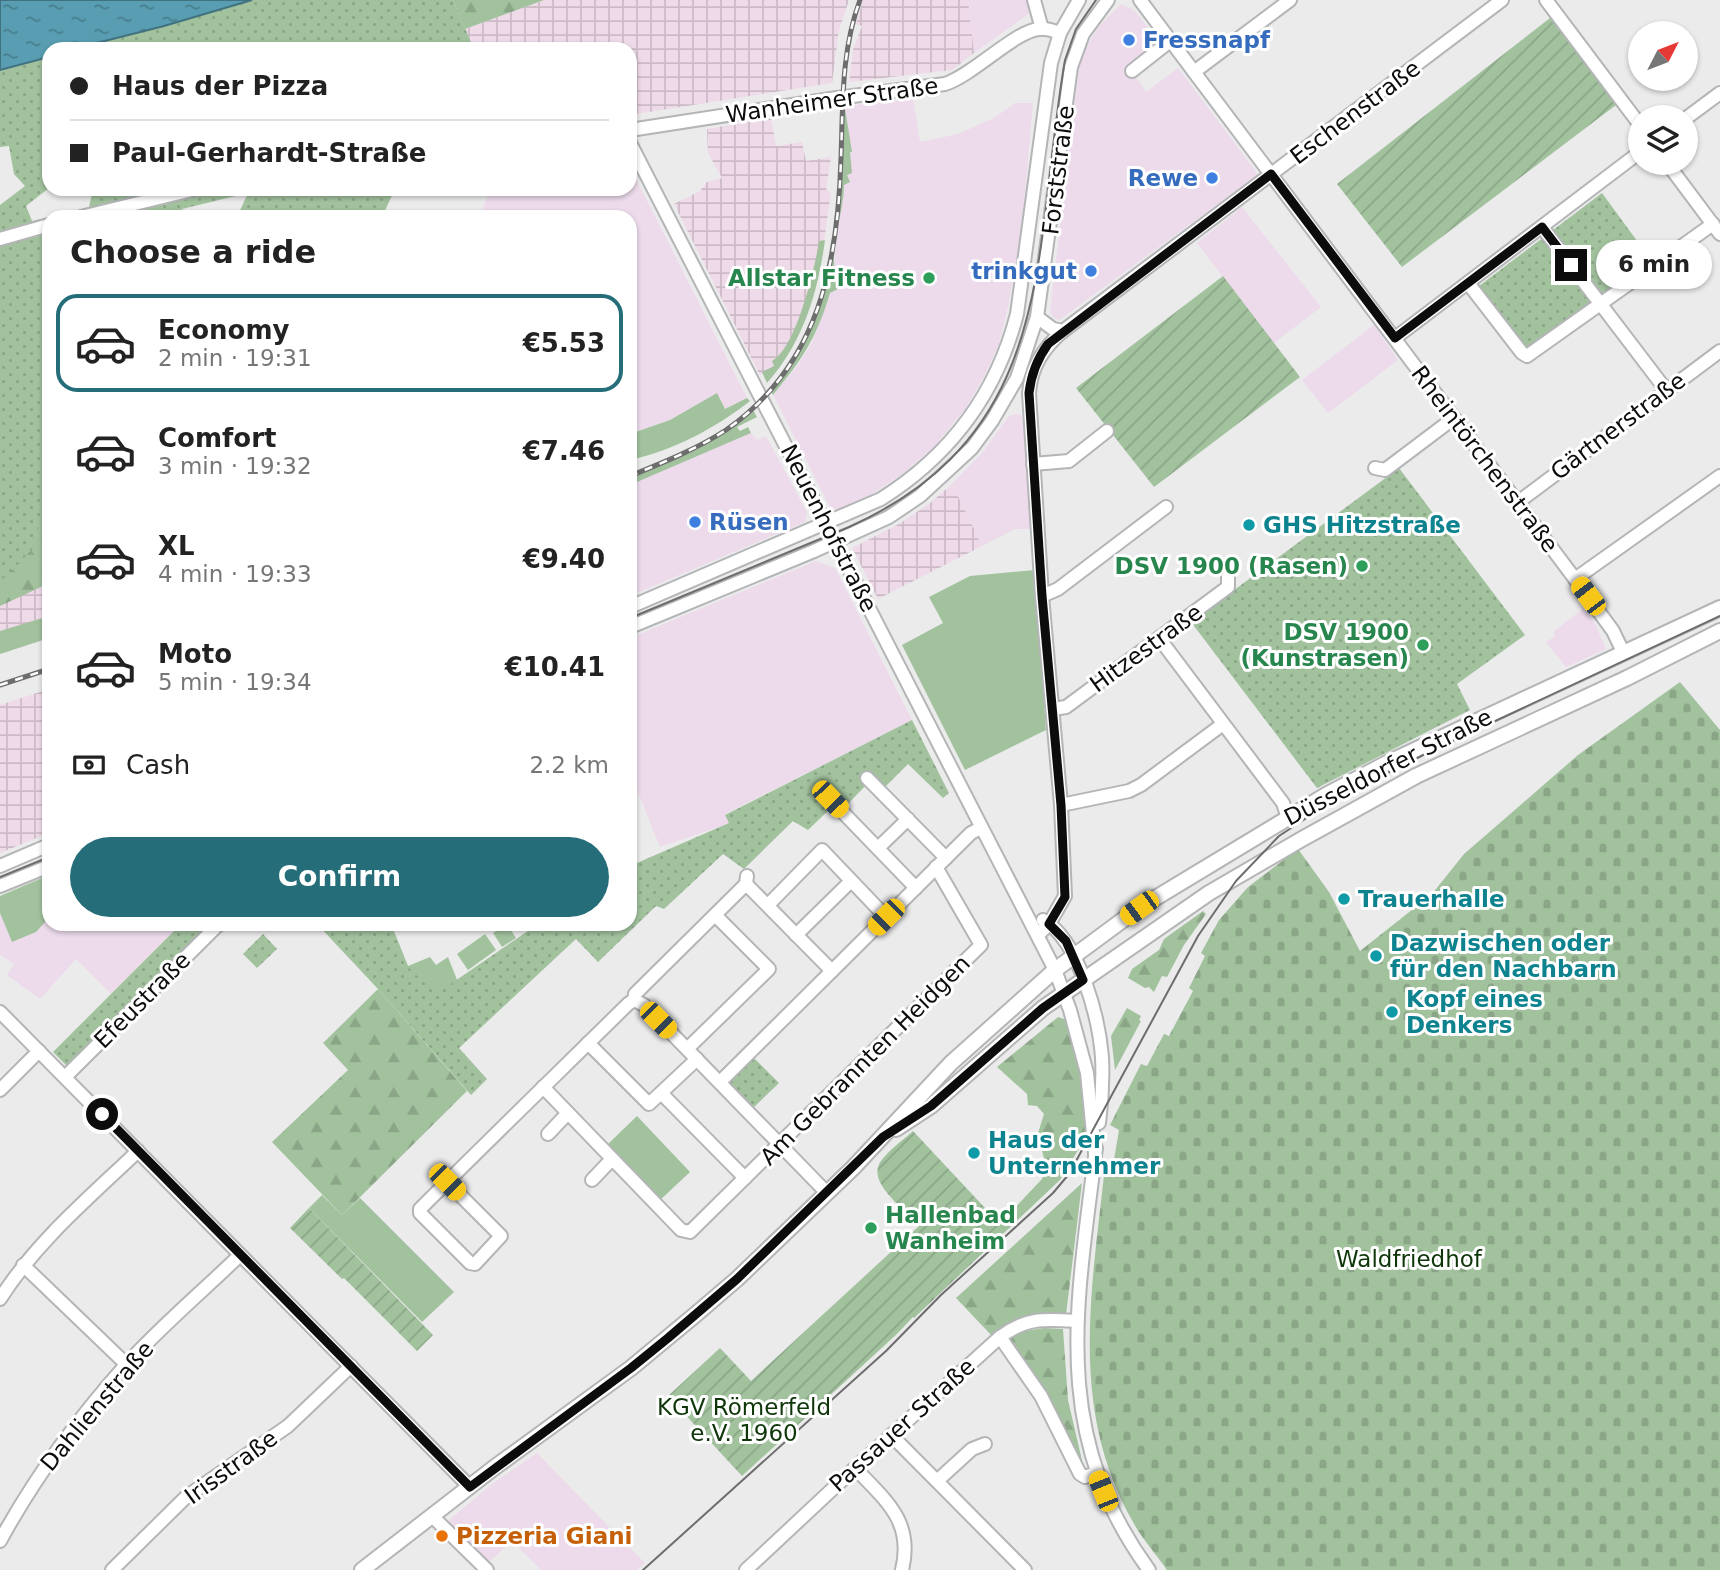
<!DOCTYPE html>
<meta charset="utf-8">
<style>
body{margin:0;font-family:"DejaVu Sans",sans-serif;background:#f2f2f2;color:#222;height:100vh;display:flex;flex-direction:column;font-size:26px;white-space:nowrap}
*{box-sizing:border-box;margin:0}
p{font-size:23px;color:#767676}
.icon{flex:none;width:38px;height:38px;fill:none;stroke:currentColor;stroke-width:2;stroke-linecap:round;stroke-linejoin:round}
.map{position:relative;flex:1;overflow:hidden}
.panel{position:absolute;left:42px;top:210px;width:595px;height:721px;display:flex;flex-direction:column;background:#fff;border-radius:21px;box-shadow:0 2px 5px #0004}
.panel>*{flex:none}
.hud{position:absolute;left:42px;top:42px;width:595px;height:154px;border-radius:21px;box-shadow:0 2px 5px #0004;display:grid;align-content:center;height:154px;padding:0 28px;background:#fff}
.needle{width:46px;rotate:48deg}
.fabs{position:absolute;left:1628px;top:21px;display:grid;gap:14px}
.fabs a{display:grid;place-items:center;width:70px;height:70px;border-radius:50%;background:#fff;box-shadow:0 2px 5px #0004;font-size:35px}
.end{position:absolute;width:32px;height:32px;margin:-16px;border:9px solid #0c0c0c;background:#fff;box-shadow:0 0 0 4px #fff}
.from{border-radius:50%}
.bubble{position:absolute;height:49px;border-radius:24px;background:#fff;box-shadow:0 2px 5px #0004;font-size:23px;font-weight:600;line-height:49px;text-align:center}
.car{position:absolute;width:21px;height:42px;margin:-21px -10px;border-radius:9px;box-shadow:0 0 5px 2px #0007;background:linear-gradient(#f5c518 24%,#345 0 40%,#f5c518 0 76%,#345 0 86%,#f5c518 0)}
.hud b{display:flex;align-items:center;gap:24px;height:66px;font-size:26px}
.hud b+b{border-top:2px solid #e0e0e0}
.hud i{width:18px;height:18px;background:#222}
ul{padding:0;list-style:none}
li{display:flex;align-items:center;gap:21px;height:98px;margin:0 14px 10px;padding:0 14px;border:4px solid transparent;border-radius:21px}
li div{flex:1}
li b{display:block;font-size:26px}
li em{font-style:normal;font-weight:600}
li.on{border-color:#256e79}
li>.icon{width:63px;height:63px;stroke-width:1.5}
h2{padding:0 28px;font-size:32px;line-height:84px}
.pay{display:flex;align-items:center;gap:18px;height:77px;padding:0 28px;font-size:26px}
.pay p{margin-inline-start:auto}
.primary-button{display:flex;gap:14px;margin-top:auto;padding:14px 28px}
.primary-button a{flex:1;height:80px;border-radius:42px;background:#256e79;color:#fff;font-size:28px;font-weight:600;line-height:80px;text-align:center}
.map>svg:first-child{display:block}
.commercial{fill:#eddbec}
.industrial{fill:url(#industrial-grid)}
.grass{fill:#a2c29e}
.forest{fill:url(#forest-firs)}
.cemetery{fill:url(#cemetery-stones)}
.park{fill:url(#park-dots)}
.garden{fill:url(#garden-furrows)}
.water{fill:url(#water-ripples);stroke:#417280;stroke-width:2}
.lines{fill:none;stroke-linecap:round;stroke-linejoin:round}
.minor-casing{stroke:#b4b5b6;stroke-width:16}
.major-casing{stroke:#b4b5b6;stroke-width:18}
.minor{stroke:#fff;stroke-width:12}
.major{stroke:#fff;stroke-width:14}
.tram{stroke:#6d6d6e;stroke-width:2}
.rail-casing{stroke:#6d6d6e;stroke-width:5}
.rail{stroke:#fff;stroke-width:2.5;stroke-dasharray:8;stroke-linecap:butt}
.route{stroke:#0c0c0c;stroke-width:9}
.shop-dot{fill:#3f7fe0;stroke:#fff;stroke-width:2.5}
.leisure-dot{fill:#2e9e5b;stroke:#fff;stroke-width:2.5}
.culture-dot{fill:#0f9aa8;stroke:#fff;stroke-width:2.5}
.food-dot{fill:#e8710a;stroke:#fff;stroke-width:2.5}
.labels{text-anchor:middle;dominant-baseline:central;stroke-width:6;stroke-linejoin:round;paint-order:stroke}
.shop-label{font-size:23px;font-weight:bold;fill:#366cbe;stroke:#fff;text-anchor:start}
.street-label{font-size:23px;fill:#0c0c0c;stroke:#fff}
.leisure-label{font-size:23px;font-weight:bold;fill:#27864d;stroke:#fff;text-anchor:end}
.culture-label{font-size:23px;font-weight:bold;fill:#0d838f;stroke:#fff;text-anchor:start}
.park-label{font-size:23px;fill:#0e3609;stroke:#fff}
.food-label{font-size:23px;font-weight:bold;fill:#c56008;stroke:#fff;text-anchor:start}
</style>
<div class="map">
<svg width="1720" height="1570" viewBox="0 0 1720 1570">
<defs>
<pattern id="industrial-grid" width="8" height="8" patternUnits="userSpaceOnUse" patternTransform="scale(1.75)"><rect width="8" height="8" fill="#efdae9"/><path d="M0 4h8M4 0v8" fill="none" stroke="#ccbac7"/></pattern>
<pattern id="forest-firs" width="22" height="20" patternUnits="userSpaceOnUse" patternTransform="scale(1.75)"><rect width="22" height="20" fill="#a2c29e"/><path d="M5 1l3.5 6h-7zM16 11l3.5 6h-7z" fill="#8aa687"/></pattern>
<pattern id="cemetery-stones" width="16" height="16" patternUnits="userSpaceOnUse" patternTransform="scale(1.75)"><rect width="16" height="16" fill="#a2c29e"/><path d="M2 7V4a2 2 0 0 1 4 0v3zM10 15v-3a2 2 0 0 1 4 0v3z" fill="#8aa687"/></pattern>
<pattern id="park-dots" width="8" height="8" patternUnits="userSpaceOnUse" patternTransform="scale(1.75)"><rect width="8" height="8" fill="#a2c29e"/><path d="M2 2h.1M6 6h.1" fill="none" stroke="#8aa687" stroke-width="1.8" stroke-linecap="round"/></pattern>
<pattern id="garden-furrows" width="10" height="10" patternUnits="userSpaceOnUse" patternTransform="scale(1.75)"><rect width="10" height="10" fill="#a2c29e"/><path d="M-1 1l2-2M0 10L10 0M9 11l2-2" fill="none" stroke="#8aa687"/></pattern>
<pattern id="water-ripples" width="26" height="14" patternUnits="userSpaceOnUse" patternTransform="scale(1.75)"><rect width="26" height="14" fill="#589db1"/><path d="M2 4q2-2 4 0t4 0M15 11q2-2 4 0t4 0" fill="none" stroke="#477e8e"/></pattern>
</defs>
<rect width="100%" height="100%" fill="#ebebec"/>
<g class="commercial">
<polygon points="968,0 1026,0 1030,13 974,53"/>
<polygon points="1121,4 1134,10 1165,50 1134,74 1146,92 1178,68 1257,173 1256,176 1059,320 1054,318 1050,312 1080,58 1099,26"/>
<polygon points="913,98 920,142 958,134 994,118 1015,103 1033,103 1023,216 1008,307 999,344 984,377 966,408 933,448 902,474 872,494 838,510 830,507 773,395 798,365 812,342 831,289 847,155 845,106"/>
<polygon points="630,167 747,398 725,409 717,393 670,420 630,434 630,217 480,217 490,189 630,189"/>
<polygon points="1242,207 1321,307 1274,343 1197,243"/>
<polygon points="1374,325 1398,360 1328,413 1302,380"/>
<polygon points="1015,414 1021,415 1024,420 1031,529 1015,529 982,546 952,484 983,452 1008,417"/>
<polygon points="751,433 757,440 766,436 807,512 805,522 630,596 630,485"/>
<polygon points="816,561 835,568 912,720 725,814 730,823 660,847 630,773 630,638"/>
<polygon points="1584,608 1595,624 1606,649 1566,667 1546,642 1555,636 1553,632"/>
<polygon points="0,913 12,942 36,932 49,918 49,924 181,924 111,994 76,959 40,999 7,975 14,964 0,955"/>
<polygon points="537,1453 617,1535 645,1563 637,1570 541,1570 512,1541 488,1563 448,1521 492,1484"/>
</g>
<g class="industrial">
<polygon points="544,0 849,0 839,30 832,83 630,115 630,49 474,49 465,29"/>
<polygon points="863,0 968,0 974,53 952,70 849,82 853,49 862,26 856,24"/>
<polygon points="771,118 776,146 802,142 806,161 831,157 826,189 831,193 824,241 821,241 816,276 796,330 776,366 760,375 674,204 700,191 707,182 722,178 708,153 707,129"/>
<polygon points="49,466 49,638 0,654 0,580 47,487"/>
<polygon points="952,484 982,546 878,599 852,548 899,524 930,503"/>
<polygon points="49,689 49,833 0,853 0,705"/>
</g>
<g class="grass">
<path d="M845 108 852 152H850L852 173 847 175 850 182 844 185C844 213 830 243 835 273 835 277 840 282 842 287L830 293C817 337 802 360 773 395L771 391C825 333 838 254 842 177 843 156 840 128 845 108Z"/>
<path d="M825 240C818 292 803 343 767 383L762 372 774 366 772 361C796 348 815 268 819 241Z"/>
<path d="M717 393 725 409 747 398 750 401C714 429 674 450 630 460V434L670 420Z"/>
<path d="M753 410 757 417 737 427 740 431 748 427 751 433 630 485V478C674 460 717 442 753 410Z"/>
<polygon points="1035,570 1046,730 965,770 902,645 943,623 929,597 970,576"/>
<polygon points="49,616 49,638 0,654 0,631"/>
<polygon points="49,875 49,918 36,932 12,942 0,913 0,896"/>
<polygon points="391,924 408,966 430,957 436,965 448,957 467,1005 410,995"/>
<polygon points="507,924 516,938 502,947 493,933"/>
<polygon points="485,934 496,950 468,970 457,954"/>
<polygon points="637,1116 690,1172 659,1201 606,1146"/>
<polygon points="322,1195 342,1215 360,1198 454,1292 422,1322 309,1208"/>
</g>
<g class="forest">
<polygon points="453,0 544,0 465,29"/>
<polygon points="0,437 25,483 47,487 49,577 41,587 0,606"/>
<polygon points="1203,911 1206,914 1184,945 1167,977 1162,976 1154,992 1149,987 1145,988 1128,978 1132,969 1159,950 1164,939"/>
<polygon points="378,989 467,1091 342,1215 272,1142 348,1070 323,1043"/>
<polygon points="1127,1008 1141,1016 1139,1020 1141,1021 1115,1070 1111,1036"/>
<polygon points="1058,1017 1067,1020 1084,1087 1089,1128 1080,1147 1060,1180 914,1318 913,1316 1042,1179 1046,1167 1038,1133 1044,1114 1037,1106 1028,1105 1027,1094 997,1067"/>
<path d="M1082 1183 1066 1315C1032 1310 1020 1317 992 1336L956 1298Z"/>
<polygon points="1044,1328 1063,1329 1068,1400 1084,1469 1006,1341 1019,1332"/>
</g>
<path class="cemetery" d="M1680 682 1720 730V1570H1167C1156 1554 1142 1539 1133 1522 1068 1408 1092 1289 1105 1166H1113L1119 1130 1110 1125 1141 1064 1147 1066 1164 1034 1169 1036 1193 991 1189 988 1205 956 1201 953 1219 920 1248 887 1298 849 1329 892 1360 951 1432 894 1464 854 1578 755Z"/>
<g class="park">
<polygon points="252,0 453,0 474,49 73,49 164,26"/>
<polygon points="49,57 49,188 26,206 32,221 49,217 49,466 47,487 34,547 7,576 0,580 0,205 25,186 14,174 9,146 0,147 0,70"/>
<polygon points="93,189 395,189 382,217 237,217 248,193 182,209 184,217 50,217 89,207"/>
<polygon points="1602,193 1651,260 1530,348 1526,348 1479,286"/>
<polygon points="1399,468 1525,635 1457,684 1470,710 1317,788 1191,622"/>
<polygon points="912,720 949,793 943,798 908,764 884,788 869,782 844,808 832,807 808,830 793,821 744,869 723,854 664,909 656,906 598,962 576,939 459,1048 487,1079 471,1095 378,989 317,924 391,924 408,967 436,994 538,924 630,924 630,866 729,823 725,815"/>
<polygon points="181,924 202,924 207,929 69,1068 53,1052"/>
<polygon points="263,934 277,949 257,968 243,954"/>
<polygon points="753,1057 779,1083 752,1109 730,1085 730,1079"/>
</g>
<g class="garden">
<polygon points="1550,18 1616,105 1402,267 1337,184"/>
<polygon points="1223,276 1300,377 1154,487 1076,388"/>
<path d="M913 1131 1000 1224 897 1334 742 1476 668 1396 720 1348 751 1381 919 1226C907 1210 865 1183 881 1161 889 1150 903 1140 913 1131Z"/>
<polygon points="309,1208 433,1335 417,1351 344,1278 342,1279 290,1228"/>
</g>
<polygon class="water" points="0,0 252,0 164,26 73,49 49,49 49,57 0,70"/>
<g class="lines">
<g class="minor-casing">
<g id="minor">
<polyline points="1034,0 1042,29"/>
<polyline points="1140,0 1575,579 1613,631 1623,652"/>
<polyline points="1546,0 1640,125"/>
<polyline points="1132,71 1170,41"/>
<polyline points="1194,72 1290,0"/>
<polyline points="1685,119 1720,93"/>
<path d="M630 130 837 98 945 84C973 75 1015 31 1039 29 1047 28 1053 31 1060 33"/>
<polyline points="630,143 1055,970 1070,1010 1087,1073 1095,1154"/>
<polyline points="1667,163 1720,234"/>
<polyline points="81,217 196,189"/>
<polyline points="1542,227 1666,390"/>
<polyline points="0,239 49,225"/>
<polyline points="1468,283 1522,353 1527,356 1713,224"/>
<polyline points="1037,317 1053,329 1063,331"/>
<polyline points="1395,338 1640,152"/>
<polyline points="1033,464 1069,461 1107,431"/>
<polyline points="1375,468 1385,470 1454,418"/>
<polyline points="1517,503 1720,351"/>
<polyline points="1575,579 1720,476"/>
<polyline points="1042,596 1058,589 1166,507"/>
<path d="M630 607 881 499C951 455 996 395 1017 314L1051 63 1060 33 1079 0"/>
<polyline points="630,627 814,551 889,517 920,496 972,448 992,421 1017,378 1037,317 1071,67 1083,34 1108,0"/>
<polyline points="1159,638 1283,803 1288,818"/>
<polyline points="1053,709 1066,707 1228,587 1228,577"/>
<polyline points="867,778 946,858"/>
<polyline points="830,799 916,888"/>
<polyline points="1061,805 1129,791 1141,785 1223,724"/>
<polyline points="878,848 908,819"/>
<polyline points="0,866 49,845"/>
<polyline points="746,884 832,971"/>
<polyline points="0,886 49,866"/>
<polyline points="768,905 822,850 886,917"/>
<path d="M1043 920C1079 939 1099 1019 1102 1057 1103 1079 1102 1101 1099 1123"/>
<polyline points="796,935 851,881"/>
<path d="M1038 935 1049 924 1065 896 1061 805 1042 596 1029 393C1031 367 1043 348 1063 331L1502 0"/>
<polyline points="634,1000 644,1005 827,1193"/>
<polyline points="0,1012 470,1487"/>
<polyline points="588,1043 649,1104 697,1059"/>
<polyline points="687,1049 769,969 715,915"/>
<polyline points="65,1077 219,924"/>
<polyline points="720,1082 971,833 981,828"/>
<polyline points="543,1087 681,1230 690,1232 981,945 936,867"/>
<polyline points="0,1090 39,1051"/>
<polyline points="661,1093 745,1178"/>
<polyline points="548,1134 568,1113"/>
<path d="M1096 1148C1077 1304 1049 1433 1149 1570"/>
<polyline points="592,1180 612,1159"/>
<path d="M447 1182 501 1236 475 1264 470 1263 420 1213V1209C489 1140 559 1072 628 1004L634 1000 635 994 746 884 747 876"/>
<polyline points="23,1265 126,1364"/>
<path d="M0 1299C36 1242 90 1197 138 1151"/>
<polyline points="1000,1337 1041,1396 1080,1474 1085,1477 1096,1473"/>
<polyline points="891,1435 1025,1570"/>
<path d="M855 1468C885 1500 914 1521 902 1570"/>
<polyline points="937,1481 972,1449 985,1444"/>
<polyline points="432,1516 487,1570"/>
<path d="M0 1541C35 1477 77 1420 124 1367 160 1327 202 1292 240 1255"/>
<polyline points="112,1570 186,1497 288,1426 351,1366"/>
<path d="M746 1570 855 1468 1000 1337C1027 1317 1045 1319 1077 1321"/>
</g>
</g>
<g class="major-casing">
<g id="major">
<polyline points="896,1129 931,1106 1043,1008 1209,893 1302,839 1416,776 1627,678 1720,631"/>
<polyline points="362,1570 495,1467 631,1368 695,1315 737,1279 853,1168 951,1063 1055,970 1139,908 1326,795 1387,763 1720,608"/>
</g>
</g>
<use href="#minor" class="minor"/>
<use href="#major" class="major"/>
<g class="tram">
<path d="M630 618 849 527C1060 432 1032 251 1065 60L1076 29 1096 0"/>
<polyline points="0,877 49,857"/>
<polyline points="643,1570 886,1351 941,1295 1053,1193 1069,1174 1198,936 1236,881 1279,836 1331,802 1433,750 1720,616"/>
</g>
<g class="rail-casing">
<g id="rail">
<path d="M630 476C662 463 697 449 726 430 819 365 838 264 841 158 843 104 841 51 860 0"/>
<polyline points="0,685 49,669"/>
</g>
</g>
<use href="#rail" class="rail"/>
</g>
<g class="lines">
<path class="route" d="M102 1114 470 1487 631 1368 668 1338 737 1279 883 1137 931 1106 1043 1008 1083 980 1066 941 1049 924 1065 897 1061 805 1042 596 1029 393C1031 376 1037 359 1048 344L1271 174 1395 338 1542 227 1571 265"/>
</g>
<g class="shop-dot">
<circle cx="1129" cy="40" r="7"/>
<circle cx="1212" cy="178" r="7"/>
<circle cx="1091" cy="271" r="7"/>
<circle cx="695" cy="522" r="7"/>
</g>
<g class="leisure-dot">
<circle cx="929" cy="278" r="7"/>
<circle cx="1362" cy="566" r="7"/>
<circle cx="1423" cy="645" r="7"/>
<circle cx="871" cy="1228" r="7"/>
</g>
<g class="culture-dot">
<circle cx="1249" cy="525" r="7"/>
<circle cx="1344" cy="899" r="7"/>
<circle cx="1376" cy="956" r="7"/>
<circle cx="1392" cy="1012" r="7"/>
<circle cx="974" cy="1153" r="7"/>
</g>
<circle class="food-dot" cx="442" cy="1536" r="7"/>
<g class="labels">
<g class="shop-label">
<text x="1143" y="40">Fressnapf</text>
<text x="1198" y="178" text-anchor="end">Rewe</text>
<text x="1077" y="271" text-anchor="end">trinkgut</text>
<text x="709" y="522">Rüsen</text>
</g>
<g class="street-label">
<text transform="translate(832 100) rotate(-8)">Wanheimer Straße</text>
<text transform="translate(1355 112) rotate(-37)">Eschenstraße</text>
<text transform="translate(1058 170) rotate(-83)">Forststraße</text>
<text transform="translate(1618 426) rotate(-37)">Gärtnerstraße</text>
<text transform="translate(1485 459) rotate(53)">Rheintörchenstraße</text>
<text transform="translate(829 528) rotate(63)">Neuenhofstraße</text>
<text transform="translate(1146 648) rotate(-36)">Hitzestraße</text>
<text transform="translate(1388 767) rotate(-27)">Düsseldorfer Straße</text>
<text transform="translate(142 1000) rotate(-45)">Efeustraße</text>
<text transform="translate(865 1060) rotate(-45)">Am Gebrannten Heidgen</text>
<text transform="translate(97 1406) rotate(-50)">Dahlienstraße</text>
<text transform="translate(902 1425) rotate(-42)">Passauer Straße</text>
<text transform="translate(231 1467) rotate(-36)">Irisstraße</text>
</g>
<g class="leisure-label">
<text x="915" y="278">Allstar Fitness</text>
<text x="1348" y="566">DSV 1900 (Rasen)</text>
<text x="1409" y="632">DSV 1900<tspan x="1409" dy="26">(Kunstrasen)</tspan></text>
<text x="885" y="1215" text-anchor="start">Hallenbad<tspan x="885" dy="26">Wanheim</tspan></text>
</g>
<g class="culture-label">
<text x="1263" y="525">GHS Hitzstraße</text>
<text x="1358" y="899">Trauerhalle</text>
<text x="1390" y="943">Dazwischen oder<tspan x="1390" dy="26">für den Nachbarn</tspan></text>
<text x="1406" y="999">Kopf eines<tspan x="1406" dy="26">Denkers</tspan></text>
<text x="988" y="1140">Haus der<tspan x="988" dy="26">Unternehmer</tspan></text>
</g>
<g class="park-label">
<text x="1409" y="1259">Waldfriedhof</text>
<text x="744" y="1407">KGV Römerfeld<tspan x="744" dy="26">e.V. 1960</tspan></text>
</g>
<g class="food-label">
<text x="456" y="1536">Pizzeria Giani</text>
</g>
</g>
</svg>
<div class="fabs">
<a><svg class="needle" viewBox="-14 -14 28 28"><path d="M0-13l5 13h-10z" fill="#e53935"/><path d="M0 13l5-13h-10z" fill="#767676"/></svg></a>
<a><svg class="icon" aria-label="layers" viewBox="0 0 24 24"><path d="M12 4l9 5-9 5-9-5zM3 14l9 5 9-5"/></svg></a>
</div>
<i class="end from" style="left:102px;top:1114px"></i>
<i class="end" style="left:1571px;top:265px"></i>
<div class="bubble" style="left:1596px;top:240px;width:116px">6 min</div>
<i class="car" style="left:1588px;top:596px;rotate:323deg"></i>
<i class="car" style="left:830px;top:799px;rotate:136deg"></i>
<i class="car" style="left:1139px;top:908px;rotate:234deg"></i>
<i class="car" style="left:886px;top:917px;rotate:225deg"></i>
<i class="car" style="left:658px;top:1020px;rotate:135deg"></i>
<i class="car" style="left:447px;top:1182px;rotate:135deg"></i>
<i class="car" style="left:1103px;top:1491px;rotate:338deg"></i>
<div class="hud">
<b><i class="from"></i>Haus der Pizza</b>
<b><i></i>Paul-Gerhardt-Straße</b>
</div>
<section class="panel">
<h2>Choose a ride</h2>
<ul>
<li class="on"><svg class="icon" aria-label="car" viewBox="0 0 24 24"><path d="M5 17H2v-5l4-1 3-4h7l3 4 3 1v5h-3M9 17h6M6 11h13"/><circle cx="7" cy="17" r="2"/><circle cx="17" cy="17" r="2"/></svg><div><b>Economy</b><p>2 min · 19:31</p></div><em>€5.53</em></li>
<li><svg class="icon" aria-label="car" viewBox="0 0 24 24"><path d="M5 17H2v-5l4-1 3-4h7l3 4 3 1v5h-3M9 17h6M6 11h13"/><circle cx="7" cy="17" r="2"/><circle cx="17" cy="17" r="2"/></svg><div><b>Comfort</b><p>3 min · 19:32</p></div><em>€7.46</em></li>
<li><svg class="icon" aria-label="car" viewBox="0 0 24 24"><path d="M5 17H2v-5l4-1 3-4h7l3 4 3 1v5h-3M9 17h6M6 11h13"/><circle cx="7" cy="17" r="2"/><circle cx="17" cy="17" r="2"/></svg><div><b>XL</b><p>4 min · 19:33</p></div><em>€9.40</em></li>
<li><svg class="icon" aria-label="car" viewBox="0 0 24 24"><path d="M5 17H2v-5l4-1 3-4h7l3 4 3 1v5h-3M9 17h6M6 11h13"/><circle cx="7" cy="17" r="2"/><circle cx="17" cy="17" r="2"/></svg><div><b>Moto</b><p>5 min · 19:34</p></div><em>€10.41</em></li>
</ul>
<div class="pay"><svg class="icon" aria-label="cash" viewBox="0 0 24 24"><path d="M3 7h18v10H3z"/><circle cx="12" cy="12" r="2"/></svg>Cash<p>2.2 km</p></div>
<div class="primary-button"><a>Confirm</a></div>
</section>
</div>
